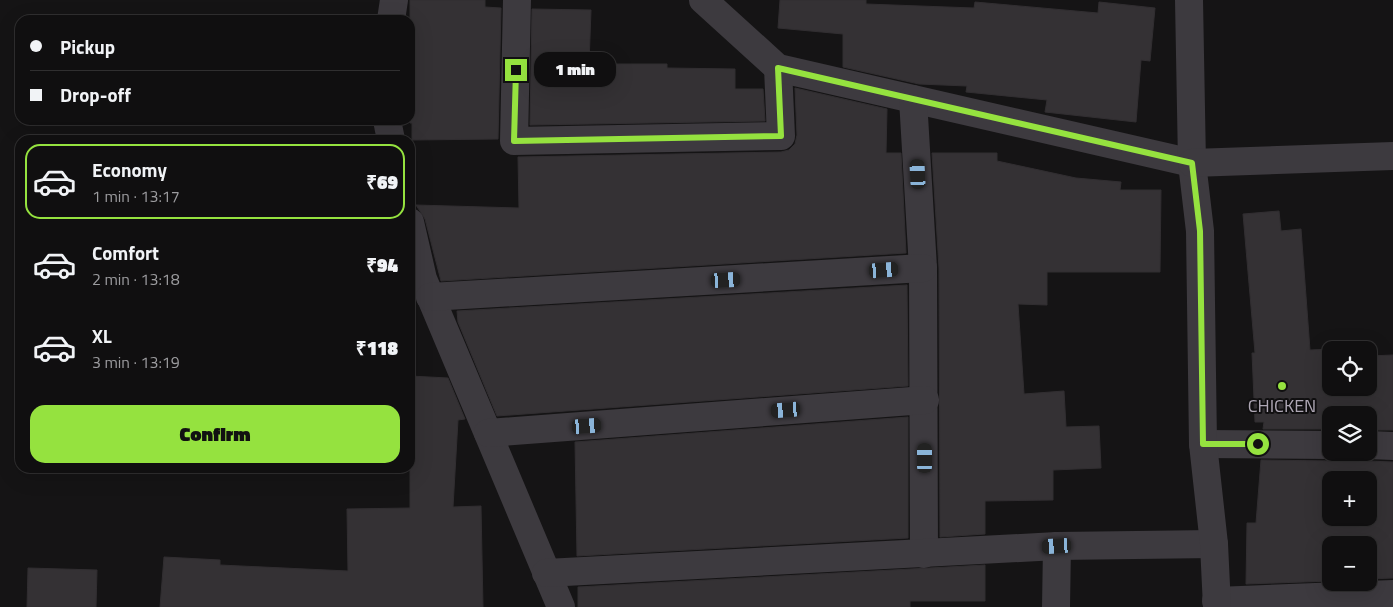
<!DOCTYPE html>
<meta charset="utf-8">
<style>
body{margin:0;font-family:"Titillium Web",sans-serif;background:#191819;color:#f1f3f6;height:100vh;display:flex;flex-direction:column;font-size:19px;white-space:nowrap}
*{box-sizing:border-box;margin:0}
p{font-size:16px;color:#9c9c9f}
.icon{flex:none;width:28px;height:28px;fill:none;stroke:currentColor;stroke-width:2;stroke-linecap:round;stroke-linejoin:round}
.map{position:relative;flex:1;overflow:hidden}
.details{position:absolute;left:15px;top:135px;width:400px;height:338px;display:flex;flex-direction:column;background:#100f10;border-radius:15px;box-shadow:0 5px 20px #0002,0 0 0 1px #302f30}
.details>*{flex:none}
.top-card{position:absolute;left:15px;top:15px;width:400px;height:110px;border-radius:15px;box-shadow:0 5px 20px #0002,0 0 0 1px #302f30;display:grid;align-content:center;height:110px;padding:0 15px;background:#100f10}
.buttons{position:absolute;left:1322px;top:341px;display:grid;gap:10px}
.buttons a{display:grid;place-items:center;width:55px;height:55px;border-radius:10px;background:#100f10;box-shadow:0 5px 20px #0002,0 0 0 1px #302f30;font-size:25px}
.end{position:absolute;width:22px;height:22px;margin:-11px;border:6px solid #95e23f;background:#111;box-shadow:0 0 0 2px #111}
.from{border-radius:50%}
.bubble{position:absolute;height:35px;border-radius:15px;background:#100f10;box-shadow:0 5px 20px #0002,0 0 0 1px #302f30;font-size:16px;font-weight:800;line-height:35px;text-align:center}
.car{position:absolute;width:15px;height:30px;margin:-15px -8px;border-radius:6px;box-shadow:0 0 4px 1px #0007;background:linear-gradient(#222 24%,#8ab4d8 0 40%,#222 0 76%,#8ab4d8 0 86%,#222 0)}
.top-card b{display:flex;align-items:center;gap:18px;height:48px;font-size:19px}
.top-card b+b{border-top:1px solid #302f30}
.top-card i{width:12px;height:12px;background:#f1f3f6}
ul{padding:9px 0 0;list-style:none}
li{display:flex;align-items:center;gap:15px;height:75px;margin:0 10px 8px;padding:0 5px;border:2px solid transparent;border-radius:15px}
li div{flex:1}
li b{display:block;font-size:19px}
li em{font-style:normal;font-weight:800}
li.on{border-color:#95e23f}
li>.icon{width:45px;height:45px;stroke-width:1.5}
.cta{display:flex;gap:10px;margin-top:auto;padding:10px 15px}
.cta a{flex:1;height:58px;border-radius:15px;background:#95e23f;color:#111;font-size:20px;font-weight:800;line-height:58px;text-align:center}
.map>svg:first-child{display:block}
.building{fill:#343134;stroke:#312e31;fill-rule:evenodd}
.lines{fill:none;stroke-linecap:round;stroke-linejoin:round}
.minor{stroke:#3d3a3f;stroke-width:28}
.tertiary{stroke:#3d3a3f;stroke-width:28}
.route{stroke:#95e23f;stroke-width:6}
.poi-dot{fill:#95e23f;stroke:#100f10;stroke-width:2}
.labels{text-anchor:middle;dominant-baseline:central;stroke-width:4;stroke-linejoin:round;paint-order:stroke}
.poi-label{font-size:18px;fill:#aea7b4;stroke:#100f10}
</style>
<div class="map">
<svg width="1393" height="607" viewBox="0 0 1393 607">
<rect width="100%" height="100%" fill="#151415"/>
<g class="building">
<polygon points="410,0 485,0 485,7 501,8 498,139 412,140 412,123 410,123"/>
<polygon points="780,0 866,0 866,4 974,8 975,2 1098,13 1099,2 1155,8 1150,61 1141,60 1136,122 1045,112 1047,100 966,92 967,86 919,84 843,67 843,34 778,28"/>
<polygon points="532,9 591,10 589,64 667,64 667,68 735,69 735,89 763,89 765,121 530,125"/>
<polygon points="795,88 887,109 886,153 901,153 906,253 441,281 425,219 416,205 519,208 518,157 781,152 789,150 795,144 797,135"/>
<polygon points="932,153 997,153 997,161 1076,178 1121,182 1120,190 1161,190 1160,272 1047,272 1047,305 1018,304 1024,394 1064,391 1066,427 1099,426 1101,468 1053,470 1053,500 985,501 985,534 940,537 939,268"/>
<polygon points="1279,211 1281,231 1301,229 1310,350 1356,348 1356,350 1331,350 1331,388 1369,388 1369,356 1393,355 1393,430 1369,430 1369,415 1331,415 1331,429 1263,429 1264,422 1255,422 1252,353 1255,353 1243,214"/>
<polygon points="907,285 908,386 497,416 458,322 457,311"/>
<polygon points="410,376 448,378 465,419 458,420 453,507 481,506 483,607 160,607 164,557 220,560 220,565 348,571 347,509 410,508"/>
<polygon points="908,417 908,538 577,556 575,442"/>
<path d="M1345 452H1355L1360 458 1368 461 1393 462V578L1369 579V545H1331V581L1246 584 1247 523H1256L1261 460 1331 461 1339 458ZM1331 480H1369V518H1331Z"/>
<polygon points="985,565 985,601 910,601 910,607 578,607 578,587"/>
<polygon points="28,568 97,570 96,607 27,607"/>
</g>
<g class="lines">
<g class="minor">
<polyline points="517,0 514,141 781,136 778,68"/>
<polyline points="703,0 778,68 1192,163"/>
<polyline points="391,20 394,0"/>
<polyline points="913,99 923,268 924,554"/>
<polyline points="387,120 391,140"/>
<polyline points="410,222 423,279 561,607"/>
<polyline points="430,297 923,268"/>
<polyline points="488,433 925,400"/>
<polyline points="1203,444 1331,445"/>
<polyline points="1369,445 1393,446"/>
<polyline points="546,573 1057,546 1214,544"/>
<polyline points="1216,601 1393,594"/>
<polyline points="1056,607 1057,546"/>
</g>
<g class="tertiary">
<polyline points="1189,0 1192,163 1200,231 1203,444 1214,544 1217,607"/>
<polyline points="1192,163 1393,156"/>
</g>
</g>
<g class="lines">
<polyline class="route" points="516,70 514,141 781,136 778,68 1192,163 1200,231 1203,444 1258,444"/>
</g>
<circle class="poi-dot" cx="1282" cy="386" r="5"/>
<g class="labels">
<g class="poi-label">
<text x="1282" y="405">CHICKEN</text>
</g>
</g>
</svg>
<div class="buttons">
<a><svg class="icon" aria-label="locate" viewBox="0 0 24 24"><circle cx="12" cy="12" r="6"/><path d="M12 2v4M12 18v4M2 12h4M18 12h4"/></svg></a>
<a><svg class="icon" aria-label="layers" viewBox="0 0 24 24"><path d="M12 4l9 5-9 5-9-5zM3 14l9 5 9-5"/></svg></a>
<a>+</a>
<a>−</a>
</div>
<i class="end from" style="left:1258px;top:444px"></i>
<i class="end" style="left:516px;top:70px"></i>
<div class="bubble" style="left:534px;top:52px;width:82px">1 min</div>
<i class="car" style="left:918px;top:174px;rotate:357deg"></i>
<i class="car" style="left:884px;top:270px;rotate:86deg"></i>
<i class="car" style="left:726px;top:280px;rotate:87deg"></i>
<i class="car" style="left:786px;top:410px;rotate:266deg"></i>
<i class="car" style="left:587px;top:426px;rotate:86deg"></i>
<i class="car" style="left:925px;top:458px;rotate:0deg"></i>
<i class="car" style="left:1057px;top:546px;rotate:267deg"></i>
<div class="top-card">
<b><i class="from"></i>Pickup</b>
<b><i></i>Drop-off</b>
</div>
<section class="details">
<ul>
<li class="on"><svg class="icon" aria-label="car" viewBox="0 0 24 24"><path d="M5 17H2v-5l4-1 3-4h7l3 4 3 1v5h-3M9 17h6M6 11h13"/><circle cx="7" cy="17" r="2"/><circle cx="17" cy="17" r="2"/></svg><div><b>Economy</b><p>1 min · 13:17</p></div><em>₹69</em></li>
<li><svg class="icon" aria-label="car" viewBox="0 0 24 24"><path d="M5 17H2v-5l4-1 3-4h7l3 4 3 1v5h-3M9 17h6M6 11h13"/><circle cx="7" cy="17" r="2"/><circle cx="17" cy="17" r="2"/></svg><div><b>Comfort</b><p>2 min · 13:18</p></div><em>₹94</em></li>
<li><svg class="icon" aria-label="car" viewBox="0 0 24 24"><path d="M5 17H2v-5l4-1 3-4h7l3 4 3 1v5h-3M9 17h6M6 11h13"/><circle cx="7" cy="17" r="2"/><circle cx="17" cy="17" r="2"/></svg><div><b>XL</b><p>3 min · 13:19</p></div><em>₹118</em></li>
</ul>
<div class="cta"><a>Confirm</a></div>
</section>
</div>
